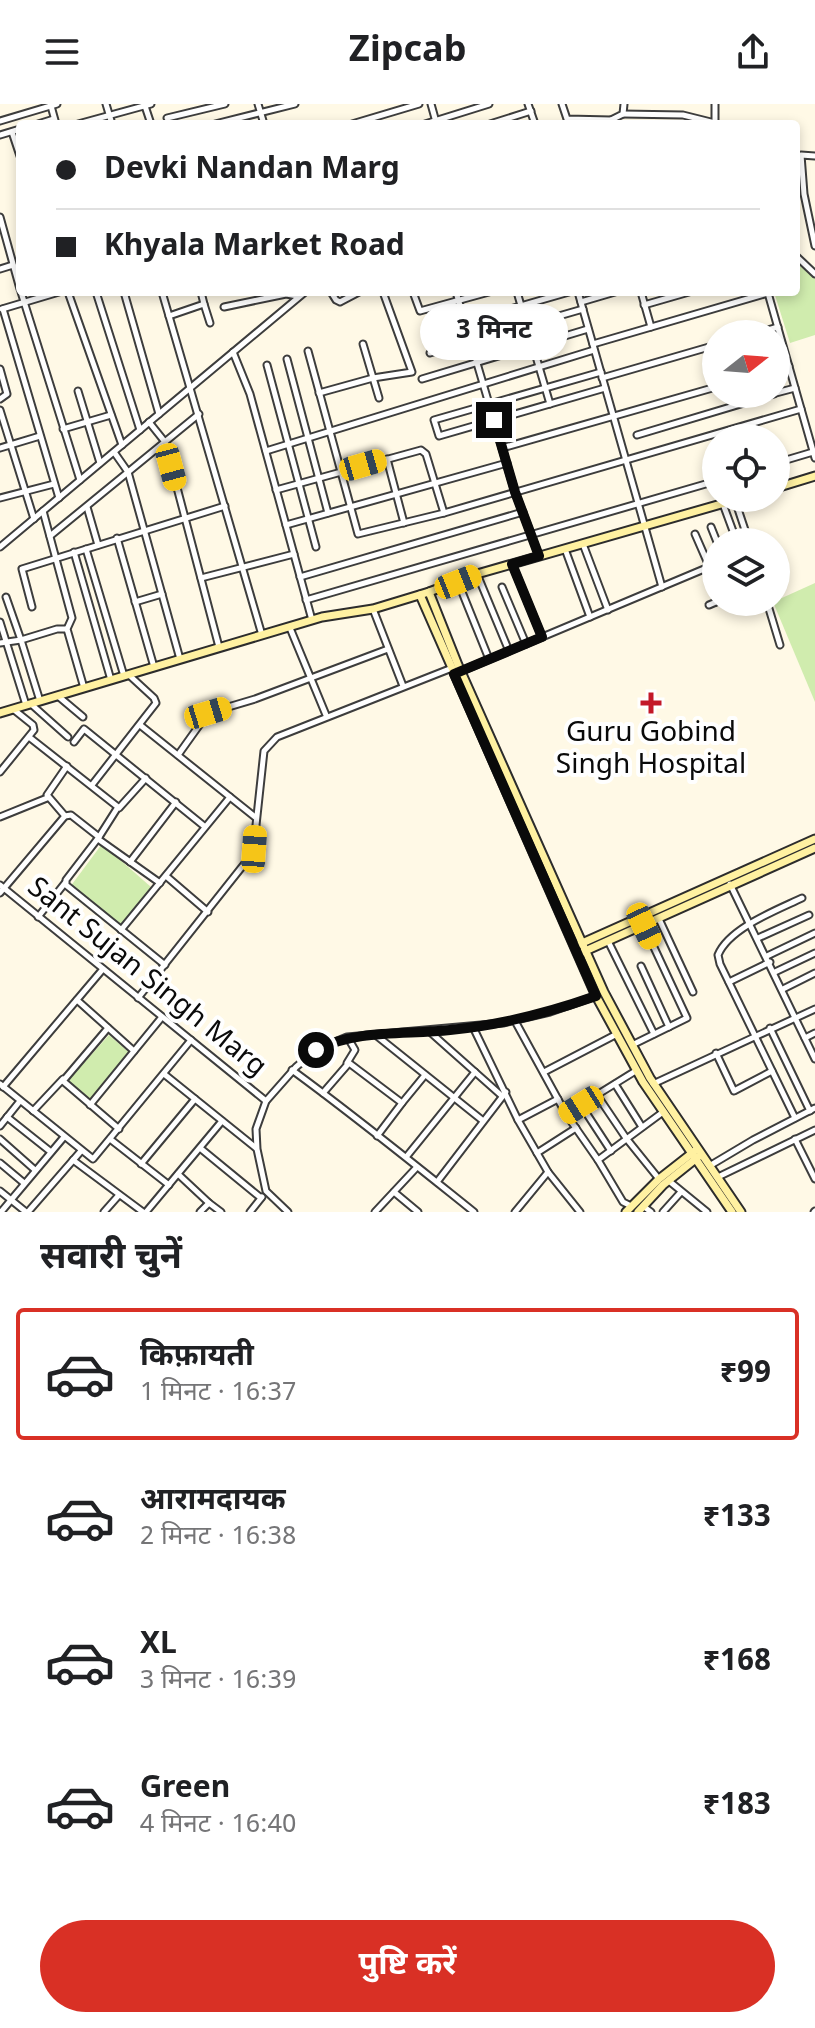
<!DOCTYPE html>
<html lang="hi">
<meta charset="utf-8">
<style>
body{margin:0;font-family:Georgia,"Noto Sans Devanagari",serif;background:#f6f6f6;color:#202124;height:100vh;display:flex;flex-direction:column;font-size:30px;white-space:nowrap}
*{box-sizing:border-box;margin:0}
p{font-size:26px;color:#757577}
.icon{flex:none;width:44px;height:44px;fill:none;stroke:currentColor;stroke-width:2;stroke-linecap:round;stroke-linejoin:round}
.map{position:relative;height:1108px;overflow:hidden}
.drawer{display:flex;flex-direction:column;background:#fff;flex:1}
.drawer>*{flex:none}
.top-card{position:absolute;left:16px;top:16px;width:784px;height:176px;border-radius:8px;box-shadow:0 4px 12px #0003;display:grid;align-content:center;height:176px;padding:0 40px;background:#fff}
.needle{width:52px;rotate:73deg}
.buttons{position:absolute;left:702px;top:216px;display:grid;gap:16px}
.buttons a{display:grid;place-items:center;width:88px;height:88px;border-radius:50%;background:#fff;box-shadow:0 4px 12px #0003;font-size:40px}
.end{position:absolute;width:36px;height:36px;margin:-18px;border:10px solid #0a0a0a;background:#fff;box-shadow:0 0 0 4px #fff}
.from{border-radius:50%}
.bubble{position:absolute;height:56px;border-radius:28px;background:#fff;box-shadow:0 4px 12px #0003;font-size:26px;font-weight:700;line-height:56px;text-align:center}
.car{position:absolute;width:24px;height:48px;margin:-24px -12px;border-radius:10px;box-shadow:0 0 6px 2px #0007;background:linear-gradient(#f5c518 24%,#345 0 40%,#f5c518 0 76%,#345 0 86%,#f5c518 0)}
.top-card b{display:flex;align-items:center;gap:28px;height:76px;font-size:30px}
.top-card b+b{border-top:2px solid #e0e0e0}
.top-card i{width:20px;height:20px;background:#202124}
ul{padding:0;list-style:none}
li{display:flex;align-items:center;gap:24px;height:132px;margin:0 16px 12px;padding:0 24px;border:4px solid transparent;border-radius:8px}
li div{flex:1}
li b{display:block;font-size:30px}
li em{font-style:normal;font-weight:700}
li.current{border-color:#d93025}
li>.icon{width:72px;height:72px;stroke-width:1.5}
h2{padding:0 40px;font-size:36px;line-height:96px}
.cta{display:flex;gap:16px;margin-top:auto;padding:16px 40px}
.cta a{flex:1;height:92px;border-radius:48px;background:#d93025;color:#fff;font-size:32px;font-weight:700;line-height:92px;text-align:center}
header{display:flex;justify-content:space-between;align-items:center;height:104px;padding:0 40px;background:#fff;font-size:36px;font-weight:700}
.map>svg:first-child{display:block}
.green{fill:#d0ecae}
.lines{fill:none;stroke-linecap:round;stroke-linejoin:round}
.street-casing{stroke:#3d3d3d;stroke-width:9}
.secondary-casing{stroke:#2c2c2c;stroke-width:11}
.street{stroke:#fff;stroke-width:5}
.secondary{stroke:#fff1a1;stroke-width:7}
.route{stroke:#0a0a0a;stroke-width:10}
.poi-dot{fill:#c31828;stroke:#fff;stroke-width:3}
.labels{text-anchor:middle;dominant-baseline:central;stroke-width:8;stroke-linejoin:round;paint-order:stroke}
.poi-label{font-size:28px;fill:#0a0a0a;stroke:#fff}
.street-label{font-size:28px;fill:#0a0a0a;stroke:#fff}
</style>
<header><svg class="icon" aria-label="menu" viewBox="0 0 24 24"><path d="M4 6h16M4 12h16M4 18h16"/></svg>Zipcab<svg class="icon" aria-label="share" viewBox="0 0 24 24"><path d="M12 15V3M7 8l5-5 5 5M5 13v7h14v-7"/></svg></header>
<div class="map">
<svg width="815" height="1108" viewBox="0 0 815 1108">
<rect width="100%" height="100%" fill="#fff9e6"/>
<g class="green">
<polygon points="796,159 815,174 815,231 790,239 774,188 796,188"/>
<polygon points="815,479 815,598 773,498"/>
<polygon points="102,740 151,783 121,822 70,783"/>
<polygon points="109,931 131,950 90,1002 65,980"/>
</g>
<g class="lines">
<g class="street-casing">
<g id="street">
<polyline points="106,0 112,20"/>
<polyline points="258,0 264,20"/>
<polyline points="431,0 436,18"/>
<polyline points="528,0 535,20"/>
<polyline points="562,0 567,15 611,16"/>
<polyline points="51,2 56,20"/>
<polyline points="145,2 151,20"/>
<polyline points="623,10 683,11 715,19"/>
<polyline points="167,14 225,0"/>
<polyline points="0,17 57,0"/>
<polyline points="715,19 715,0"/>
<polyline points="38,20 54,15"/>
<polyline points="78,20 151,0"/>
<polyline points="215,20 295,0"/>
<polyline points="352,20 419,0"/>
<polyline points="425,20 489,0"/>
<polyline points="490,20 531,7"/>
<polyline points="611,20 611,16 623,10 624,0"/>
<polyline points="12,28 20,52"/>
<polyline points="0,31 20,25"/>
<polyline points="815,52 801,51 804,90 815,142"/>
<polyline points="0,113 20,185"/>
<polyline points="796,152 815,170"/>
<polyline points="0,165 13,161"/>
<polyline points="21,188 80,376"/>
<polyline points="68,188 122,341"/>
<polyline points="96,188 140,326"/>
<polyline points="124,188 159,310"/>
<polyline points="162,188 262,531"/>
<polyline points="331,188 336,196 340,198 359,188"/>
<polyline points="413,188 420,207 489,188"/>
<polyline points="456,188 515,388 539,452"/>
<polyline points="517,188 550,300"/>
<polyline points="578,188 662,483"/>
<polyline points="641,188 651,223"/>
<polyline points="768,189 815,354"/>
<polyline points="581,198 615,188"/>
<polyline points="204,200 210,219"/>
<polyline points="644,201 689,188"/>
<polyline points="224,203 286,190 298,192"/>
<polyline points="2,205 59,188"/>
<polyline points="3,205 59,394"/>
<polyline points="169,212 204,200 201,188"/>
<polyline points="441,225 569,188"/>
<polyline points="754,230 778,223"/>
<polyline points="363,240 379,294"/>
<polyline points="593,240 768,189"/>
<polyline points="308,247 358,430 444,409 801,305"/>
<polyline points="233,248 250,290 312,516"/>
<polyline points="430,249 583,205"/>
<polyline points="287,255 328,409"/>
<polyline points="267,261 316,443"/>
<polyline points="0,265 7,290 0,295"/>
<polyline points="776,266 789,262"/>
<polyline points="601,268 434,316 439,332 605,284"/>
<polyline points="602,274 716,241"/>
<polyline points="422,275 588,225"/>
<polyline points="78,287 100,359"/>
<polyline points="319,289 373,274 412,268 383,188"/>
<polyline points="776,289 795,284"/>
<polyline points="0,306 34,415"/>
<polyline points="149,318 165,338 219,543"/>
<polyline points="63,325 111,311"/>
<polyline points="637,331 774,290"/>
<polyline points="0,344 40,332"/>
<polyline points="502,344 716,283"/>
<polyline points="266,347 594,246"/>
<polyline points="114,348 128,368 180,555"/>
<polyline points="387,355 404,419"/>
<polyline points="776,359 813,348"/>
<polyline points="276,386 421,346 426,350 444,409"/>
<polyline points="0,394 54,380"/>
<polyline points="735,396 749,438"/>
<polyline points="723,400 737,438"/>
<polyline points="87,403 98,441"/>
<polyline points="43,407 72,514 67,525 84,584"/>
<polyline points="286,421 507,359"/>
<polyline points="711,423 717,438"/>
<polyline points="695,430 709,462"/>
<polyline points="50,432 199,310"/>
<polyline points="117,434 154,563"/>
<polyline points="583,440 608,506"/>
<polyline points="0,443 305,188"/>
<polyline points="86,445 124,572"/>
<polyline points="565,445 590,513"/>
<polyline points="74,448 111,576"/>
<polyline points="512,460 542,533"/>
<polyline points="477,470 509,547"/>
<polyline points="300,473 523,408"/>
<polyline points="201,474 294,450"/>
<polyline points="458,478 489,555"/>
<polyline points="502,483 526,540"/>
<polyline points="306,496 716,377"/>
<polyline points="135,498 162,490"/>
<polyline points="767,498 780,541"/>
<polyline points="709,501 716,498"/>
<polyline points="32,503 22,465 225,402"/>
<polyline points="373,505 403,582"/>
<polyline points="0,518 26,601"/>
<polyline points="290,524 326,611"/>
<polyline points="0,539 21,536 6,493"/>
<polyline points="459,568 716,460"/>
<polyline points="58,592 83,613"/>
<polyline points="40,597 21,536 57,525 66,525"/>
<polyline points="31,600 68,633"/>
<polyline points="140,621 255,713"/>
<polyline points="29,633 118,703 99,733 66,776 66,781 165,861"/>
<polyline points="74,638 84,625 204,722"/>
<polyline points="178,651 208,609 255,595 388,545"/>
<polyline points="0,668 34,626 33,621 13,605"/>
<polyline points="92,681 156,599 154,594 129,571"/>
<polyline points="119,704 146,674"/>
<polyline points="65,712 47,691 67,662"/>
<polyline points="0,713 47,694"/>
<polyline points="98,735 160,779"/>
<polyline points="130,758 176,698"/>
<polyline points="166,772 208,808"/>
<polyline points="730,780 815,955"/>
<polyline points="0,781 266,997"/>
<polyline points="0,789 65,712 71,711 99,733"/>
<polyline points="38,813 65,779"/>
<polyline points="659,815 693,888"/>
<polyline points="121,826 230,693"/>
<polyline points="758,834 809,811"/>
<polyline points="608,837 654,930"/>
<polyline points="767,852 815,829"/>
<polyline points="641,862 669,923"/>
<polyline points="775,868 815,849"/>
<polyline points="729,878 770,858"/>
<polyline points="783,885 815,869"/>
<polyline points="138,894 253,749 264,647 277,633 452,564"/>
<polyline points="77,896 134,947"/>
<polyline points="515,917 566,1010 598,1056 623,1098 631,1102"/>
<polyline points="473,923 518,1016 548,1068 580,1108"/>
<polyline points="108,924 63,977 119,1025"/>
<polyline points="770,924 810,1007"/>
<polyline points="430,928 502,992"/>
<polyline points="377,932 482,1016"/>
<polyline points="805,934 815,929"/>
<polyline points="632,941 687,914 644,822"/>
<polyline points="716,949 734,987 772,967"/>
<polyline points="347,959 355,946 348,934"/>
<path d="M292 966C355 1012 414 1060 474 1108"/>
<polyline points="544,968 617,930"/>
<polyline points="164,970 256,1044"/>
<polyline points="0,980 93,1055 191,936"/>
<polyline points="615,980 642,1023"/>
<polyline points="653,980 815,905"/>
<polyline points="3,983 103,865"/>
<polyline points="323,989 349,959 402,999 377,1032"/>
<polyline points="597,991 626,1034 659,1075"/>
<polyline points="402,999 425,971"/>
<polyline points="90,1001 162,913"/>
<polyline points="581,1001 611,1047"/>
<polyline points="33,1007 63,975"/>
<polyline points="566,1010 637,966"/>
<polyline points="7,1013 51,1048"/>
<path d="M795 1014 720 860 718 851C729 824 777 806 802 794"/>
<polyline points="518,1016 558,995"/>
<polyline points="0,1022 20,997"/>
<polyline points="0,1035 35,1066"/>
<polyline points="110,1035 169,1081"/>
<polyline points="795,1035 815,1075"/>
<polyline points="200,1044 261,1094"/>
<polyline points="537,1049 576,1024"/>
<polyline points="407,1052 475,968"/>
<polyline points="73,1056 143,1108"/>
<polyline points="598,1056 663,1008"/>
<polyline points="0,1059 24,1079"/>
<polyline points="141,1060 195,995"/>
<polyline points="711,1061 753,1036 815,1004"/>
<polyline points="178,1070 209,1099"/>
<polyline points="718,1073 815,1026"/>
<polyline points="669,1077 707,1108"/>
<polyline points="437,1078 506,988"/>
<polyline points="0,1087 26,1108"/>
<polyline points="394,1088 418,1108"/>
<polyline points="643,1102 651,1108"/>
<polyline points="1,1108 64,1033"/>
<polyline points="28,1108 81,1047"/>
<polyline points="104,1108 119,1091"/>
<polyline points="146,1108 222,1017"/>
<polyline points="200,1108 209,1099 221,1108"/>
<polyline points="250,1108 262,1093"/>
<polyline points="288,1108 266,1087 257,1045 256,1025 266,997 296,963 316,946 347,933 503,919 550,908 596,892"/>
<polyline points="375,1108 417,1063"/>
<polyline points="515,1108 548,1068"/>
<polyline points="663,1108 681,1088"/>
<polyline points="814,1108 815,1107"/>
</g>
</g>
<g class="secondary-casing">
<g id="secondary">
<polyline points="776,384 815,372"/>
<polyline points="429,488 458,561 604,888 650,974 741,1108"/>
<polyline points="420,491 596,892 643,978 732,1108"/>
<polyline points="0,609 322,513 373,505 429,488 477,470 742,394"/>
<polyline points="580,840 815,735"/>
<polyline points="583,848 815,744"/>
<polyline points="626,1108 659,1075 696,1046"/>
<polyline points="638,1108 663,1081 698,1053"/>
</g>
</g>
<use href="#street" class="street"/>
<use href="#secondary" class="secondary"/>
</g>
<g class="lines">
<path class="route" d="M316 946C357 925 406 931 450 926 501 921 548 909 596 892L454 570 542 533 512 460 539 452 515 388 494 316"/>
</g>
<path class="poi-dot" d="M647 587h8v8h8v8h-8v8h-8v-8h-8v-8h8z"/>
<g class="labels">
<g class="poi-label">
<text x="651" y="630">Guru Gobind<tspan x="651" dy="32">Singh Hospital</tspan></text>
</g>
<g class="street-label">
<text transform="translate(146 874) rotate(39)">Sant Sujan Singh Marg</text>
</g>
</g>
</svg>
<div class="buttons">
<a><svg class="needle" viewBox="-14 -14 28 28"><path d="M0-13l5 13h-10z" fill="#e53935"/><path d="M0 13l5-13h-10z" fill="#757577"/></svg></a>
<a><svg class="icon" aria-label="locate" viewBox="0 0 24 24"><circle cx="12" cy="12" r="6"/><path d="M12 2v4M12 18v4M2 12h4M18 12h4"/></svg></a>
<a><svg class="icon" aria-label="layers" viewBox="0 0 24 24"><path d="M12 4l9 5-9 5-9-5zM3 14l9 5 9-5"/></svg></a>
</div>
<i class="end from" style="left:316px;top:946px"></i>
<i class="end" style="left:494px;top:316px"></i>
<div class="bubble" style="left:420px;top:200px;width:148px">3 मिनट</div>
<i class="car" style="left:363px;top:361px;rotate:74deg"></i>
<i class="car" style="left:171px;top:363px;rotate:165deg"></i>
<i class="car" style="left:458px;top:478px;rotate:68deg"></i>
<i class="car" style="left:208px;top:609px;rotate:73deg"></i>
<i class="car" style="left:254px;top:745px;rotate:4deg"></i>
<i class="car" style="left:644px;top:822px;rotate:155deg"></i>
<i class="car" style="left:581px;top:1001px;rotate:238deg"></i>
<div class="top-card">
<b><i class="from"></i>Devki Nandan Marg</b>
<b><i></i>Khyala Market Road</b>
</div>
</div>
<section class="drawer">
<h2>सवारी चुनें</h2>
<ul>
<li class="current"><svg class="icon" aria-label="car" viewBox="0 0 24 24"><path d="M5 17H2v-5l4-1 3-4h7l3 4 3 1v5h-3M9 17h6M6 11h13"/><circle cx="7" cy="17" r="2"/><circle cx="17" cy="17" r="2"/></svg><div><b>किफ़ायती</b><p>1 मिनट · 16:37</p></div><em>₹99</em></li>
<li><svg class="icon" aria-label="car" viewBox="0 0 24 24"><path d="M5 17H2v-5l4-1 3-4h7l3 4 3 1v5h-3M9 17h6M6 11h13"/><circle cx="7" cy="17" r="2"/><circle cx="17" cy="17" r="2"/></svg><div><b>आरामदायक</b><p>2 मिनट · 16:38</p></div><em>₹133</em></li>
<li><svg class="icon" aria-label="car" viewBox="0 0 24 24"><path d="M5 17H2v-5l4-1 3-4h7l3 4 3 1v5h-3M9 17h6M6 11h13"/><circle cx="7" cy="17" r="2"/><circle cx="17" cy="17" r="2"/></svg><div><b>XL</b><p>3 मिनट · 16:39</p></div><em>₹168</em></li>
<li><svg class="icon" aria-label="car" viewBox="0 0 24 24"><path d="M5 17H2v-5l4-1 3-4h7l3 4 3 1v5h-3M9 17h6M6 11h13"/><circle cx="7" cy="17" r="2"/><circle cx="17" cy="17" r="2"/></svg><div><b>Green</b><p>4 मिनट · 16:40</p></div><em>₹183</em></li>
</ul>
<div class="cta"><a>पुष्टि करें</a></div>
</section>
